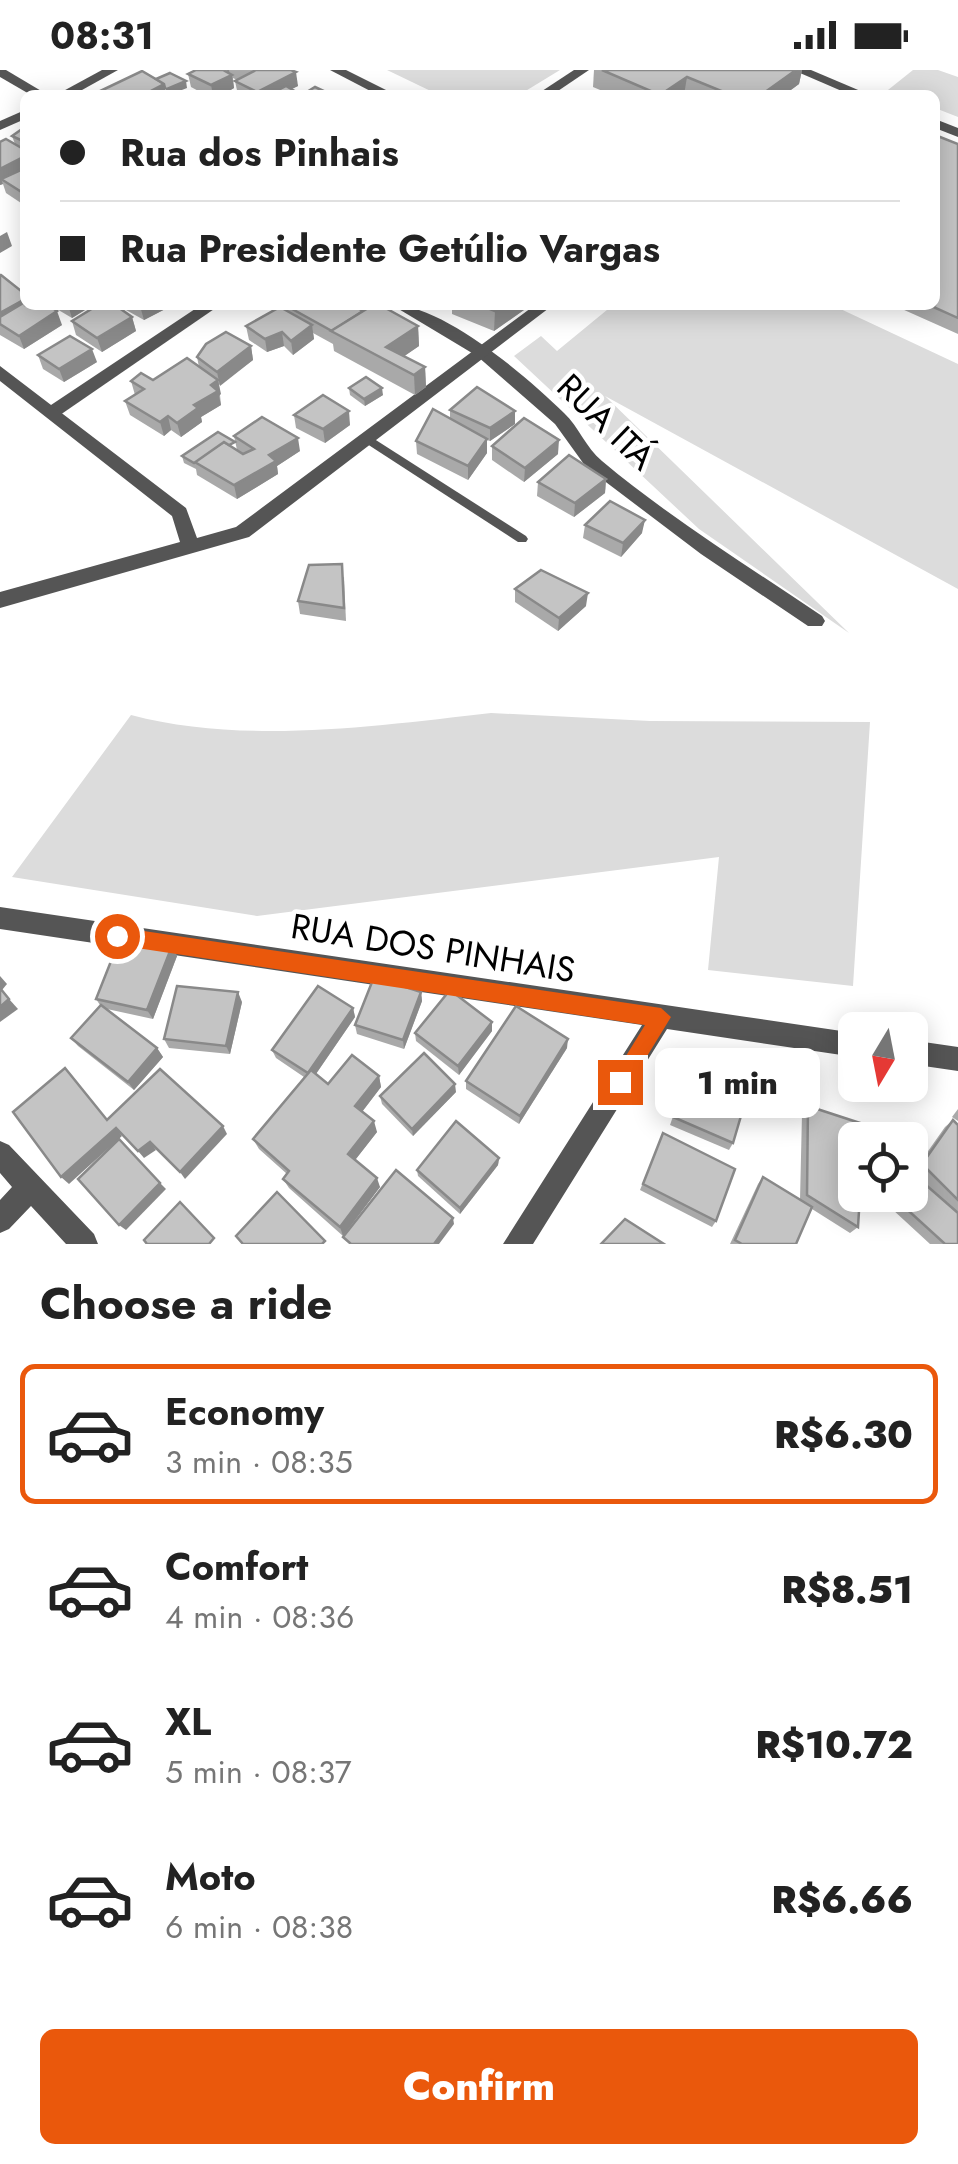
<!DOCTYPE html>
<meta charset="utf-8">
<style>
body{margin:0;font-family:Jost,sans-serif;background:#f6f6f6;color:#222;height:100vh;display:flex;flex-direction:column;font-size:38px;white-space:nowrap}
*{box-sizing:border-box;margin:0}
p{font-size:32px;color:#767676}
.icon{flex:none;width:55px;height:55px;fill:none;stroke:currentColor;stroke-width:2;stroke-linecap:round;stroke-linejoin:round}
.map{position:relative;height:1174px;overflow:hidden}
.drawer{display:flex;flex-direction:column;background:#fff;flex:1}
.drawer>*{flex:none}
.banner{position:absolute;left:20px;top:20px;width:920px;height:220px;border-radius:15px;box-shadow:0 5px 25px #0003;display:grid;align-content:center;height:220px;padding:0 40px;background:#fff}
.needle{width:65px;rotate:190deg}
.controls{position:absolute;left:838px;top:942px;display:grid;gap:20px}
.controls a{display:grid;place-items:center;width:90px;height:90px;border-radius:15px;background:#fff;box-shadow:0 5px 25px #0003;font-size:50px}
.end{position:absolute;width:45px;height:45px;margin:-22px;border:12px solid #ea580c;background:#fff;box-shadow:0 0 0 5px #fff}
.from{border-radius:50%}
.bubble{position:absolute;height:70px;border-radius:15px;background:#fff;box-shadow:0 5px 25px #0003;font-size:32px;font-weight:800;line-height:70px;text-align:center}
.banner b{display:flex;align-items:center;gap:35px;height:95px;font-size:38px}
.banner b+b{border-top:2px solid #e0e0e0}
.banner i{width:25px;height:25px;background:#222}
ul{padding:0;list-style:none}
li{display:flex;align-items:center;gap:30px;height:140px;margin:0 20px 15px;padding:0 20px;border:5px solid transparent;border-radius:15px}
li div{flex:1}
li b{display:block;font-size:38px}
li em{font-style:normal;font-weight:800}
li.current{border-color:#ea580c}
li>.icon{width:90px;height:90px;stroke-width:1.5}
h2{padding:0 40px;font-size:45px;line-height:120px}
.cta{display:flex;gap:20px;margin-top:auto;padding:20px 40px}
.cta a{flex:1;height:115px;border-radius:15px;background:#ea580c;color:#fff;font-size:40px;font-weight:800;line-height:115px;text-align:center}
.status{display:flex;justify-content:space-between;align-items:center;height:70px;padding:0 50px;background:#fff;direction:ltr}
.status svg{height:28px;fill:currentColor}
.map>svg:first-child{display:block}
.green{fill:#dcdcdc}
.lines{fill:none;stroke-linecap:round;stroke-linejoin:round}
.service{fill:#555;fill-rule:evenodd}
.minor{fill:#555;fill-rule:evenodd}
.tertiary{fill:#555;fill-rule:evenodd}
.wall{fill:#a9a9a9}
.shaded-wall{fill:#898989}
.building{fill:#c4c4c4;stroke:#898989;stroke-width:2.5}
.route{fill:#ea580c}
.labels{text-anchor:middle;dominant-baseline:central;stroke-width:9;stroke-linejoin:round;paint-order:stroke}
.street-label{font-size:35px;fill:#000;stroke:#fff}
</style>
<div class="status"><b>08:31</b><svg viewBox="0 0 49 12"><path d="M0 12V9h3v3zM5 12V6h3v6zM10 12V3h3v9zM15 12V0h3v12zM26 1h20v11H26zM47 4h2v5h-2z"/></svg></div>
<div class="map">
<svg width="958" height="1174" viewBox="0 0 958 1174">
<rect width="100%" height="100%" fill="#fff"/>
<g class="green">
<polygon points="387,0 560,0 519,25 439,25"/>
<polygon points="913,0 938,0 958,7 958,47 935,38 935,25 902,25 888,20"/>
<polygon points="613,235 832,235 958,294 958,519 605,326 849,563 699,459 514,286 541,266 557,281"/>
<path d="M491 643 650 651 870 652 853 916 708 900 719 787 257 846 12 807 131 645C243 675 377 656 491 643Z"/>
</g>
<g class="lines">
<polygon class="service" points="368,365 526,466 528,469 526,472 518,472 364,372 363,369 364,366"/>
<g class="minor">
<polygon points="330,0 346,0 396,25 378,25"/>
<polygon points="574,0 589,0 552,25 536,25"/>
<polygon points="201,235 220,235 60,345 48,345 48,337"/>
<path d="M392 235C444 235 527 307 564 343 579 357 586 378 602 391 670 448 748 496 822 546L825 551 822 556H808L701 484 586 397 555 354 477 286Z"/>
<polygon points="0,837 855,963 855,987 667,959 533,1174 503,1174 642,955 0,859"/>
<polygon points="910,970 958,977 958,1001 910,994"/>
<polygon points="0,1071 9,1075 94,1164 98,1174 66,1174 31,1136 9,1159 0,1163 0,1130 12,1117 0,1103"/>
</g>
<g class="tertiary">
<polygon points="0,0 6,0 48,25 31,25 0,7"/>
<polygon points="102,0 118,0 73,25 56,25"/>
<polygon points="793,0 811,0 870,25 851,25"/>
<polygon points="25,40 25,49 0,60 0,51"/>
<polygon points="935,49 958,58 958,67 935,58"/>
<polygon points="535,235 553,235 249,467 0,538 0,522 180,472 172,446 0,311 0,296 186,438 197,468 236,457"/>
</g>
</g>
<g class="wall">
<polygon points="196,0 291,0 298,16 291,19 298,23 298,25 238,25 235,11 237,10 233,8 234,18 222,25 206,25 191,17 188,4"/>
<polygon points="594,0 802,0 799,14 784,25 612,25 593,17"/>
<polygon points="25,57 25,134 24,135 6,123 3,114 0,115 0,72 15,74 12,66"/>
<polygon points="958,74 958,264 893,235 935,235"/>
<polygon points="0,205 25,235 62,255 24,279 0,265"/>
<polygon points="50,235 93,235 72,248"/>
<polygon points="117,235 173,235 144,250"/>
<polygon points="277,235 352,235 363,241 418,256 419,276 404,286 425,297 426,317 415,325 334,281 333,274 313,263 314,269 293,285 284,276 267,282 249,270 246,256 278,238"/>
<polygon points="441,235 531,235 494,261 452,244 452,238 450,239"/>
<polygon points="132,247 136,261 102,282 76,265 72,251"/>
<polygon points="251,276 253,290 219,315 221,335 201,347 202,352 181,367 171,360 164,366 130,345 125,331 135,325 131,311 153,310 199,297 197,287"/>
<polygon points="38,285 97,292 64,312 43,299"/>
<polygon points="349,318 383,325 365,336 350,325"/>
<polygon points="450,340 515,341 515,354 490,371 487,370 487,383 468,410 417,384 416,371 450,348"/>
<polygon points="294,345 350,355 325,373 296,358"/>
<polygon points="234,366 300,381 277,396 278,404 237,429 197,405 196,399 184,393 182,386 236,379 237,380"/>
<polygon points="492,376 558,384 524,412 492,390"/>
<polygon points="606,409 605,423 574,447 537,426 538,412"/>
<polygon points="585,455 642,463 621,487 583,468"/>
<polygon points="344,507 346,551 300,544 298,531"/>
<polygon points="515,519 586,536 558,561 515,532"/>
<polygon points="172,876 177,886 153,949 107,939 157,978 163,987 134,1020 78,976 71,968 100,935 96,929"/>
<polygon points="421,922 422,931 404,979 357,964 355,955"/>
<polygon points="242,932 230,984 169,978 164,969"/>
<polygon points="353,938 355,947 316,1004 328,1014 379,1006 381,1017 362,1042 377,1062 355,1090 380,1117 343,1166 289,1118 283,1109 287,1104 259,1079 253,1069 304,1007 276,988 272,980"/>
<polygon points="492,952 492,961 459,1005 416,971 415,963"/>
<polygon points="567,978 519,1054 466,1019 466,1011"/>
<polygon points="690,998 733,1073 729,1080 670,1055"/>
<polygon points="456,1022 413,1066 382,1034 380,1026"/>
<polygon points="808,1036 858,1157 850,1163 812,1139 796,1174 730,1174 758,1114 763,1107 800,1130 802,1044"/>
<polygon points="958,1039 958,1051 952,1047"/>
<polygon points="953,1050 958,1055 958,1174 930,1174 892,1139 902,1125 910,1125 910,1115 918,1108 939,1127 914,1101 945,1057"/>
<polygon points="663,1063 716,1151 712,1157 640,1120"/>
<polygon points="499,1088 498,1095 460,1144 418,1106 417,1100"/>
</g>
<g class="shaded-wall">
<polygon points="227,0 229,0 230,6 232,5 234,18 222,25 213,25 211,15"/>
<polygon points="796,0 802,0 799,14 784,25 761,25"/>
<polygon points="296,2 298,16 280,25 258,25 257,22"/>
<polygon points="687,7 684,25 660,25"/>
<polygon points="186,11 187,18 169,25 167,19"/>
<polygon points="164,14 166,25 143,25"/>
<polygon points="25,86 25,102 1,109 3,114 0,115 0,99"/>
<polygon points="7,162 12,176 0,183 0,166"/>
<polygon points="25,229 25,235 0,254 0,243"/>
<polygon points="68,235 93,235 72,248"/>
<polygon points="142,235 173,235 144,250 140,236"/>
<polygon points="503,235 531,235 494,261 495,241"/>
<polygon points="57,241 62,255 24,279 19,266"/>
<polygon points="132,247 136,261 102,282 97,268"/>
<polygon points="312,255 314,269 293,285 291,271"/>
<polygon points="418,256 419,276 393,294 386,277"/>
<polygon points="282,262 284,276 267,282 265,269"/>
<polygon points="251,276 253,290 220,316 217,302"/>
<polygon points="92,279 97,292 64,312 59,299"/>
<polygon points="425,297 426,317 415,325 414,305"/>
<polygon points="218,310 221,324 219,326 221,335 201,347 202,352 181,367 177,353 211,315"/>
<polygon points="382,318 383,325 365,336 364,329"/>
<polygon points="349,341 350,355 325,373 323,359"/>
<polygon points="515,341 515,354 490,371 490,358"/>
<polygon points="168,346 171,360 164,366 160,352"/>
<polygon points="298,368 300,381 277,396 278,404 237,429 234,415 269,385"/>
<polygon points="487,369 487,383 468,410 468,396"/>
<polygon points="559,370 558,384 524,412 525,398"/>
<polygon points="606,409 605,423 574,447 575,433"/>
<polygon points="645,450 642,463 621,487 623,473"/>
<polygon points="588,523 586,536 558,561 559,548"/>
<polygon points="172,876 177,886 153,949 147,940"/>
<polygon points="0,906 7,914 2,920 0,918"/>
<polygon points="238,922 242,932 230,984 226,976"/>
<polygon points="421,922 422,931 404,979 403,970"/>
<polygon points="9,929 18,939 0,952 0,937"/>
<polygon points="353,938 355,947 311,1011 308,1003"/>
<polygon points="492,952 492,961 459,1005 458,996"/>
<polygon points="568,969 567,978 519,1054 520,1046"/>
<polygon points="157,978 163,987 134,1020 128,1012"/>
<polygon points="379,1006 381,1017 358,1047 355,1036"/>
<polygon points="455,1014 456,1022 413,1066 412,1059"/>
<polygon points="374,1051 377,1062 352,1094 348,1084"/>
<polygon points="223,1056 227,1064 185,1109 180,1102"/>
<polygon points="116,1058 122,1066 69,1114 61,1107"/>
<polygon points="150,1072 156,1080 144,1088 138,1081"/>
<polygon points="499,1088 498,1095 460,1144 460,1138"/>
<polygon points="377,1108 380,1117 343,1166 340,1157"/>
<polygon points="160,1113 166,1119 126,1160 119,1155"/>
<polygon points="453,1148 454,1154 439,1174 434,1174"/>
</g>
<g class="building">
<polygon points="196,0 223,0 232,5 211,15 188,4"/>
<polygon points="256,0 291,0 296,2 257,22 235,11"/>
<polygon points="602,0 796,0 761,25 731,25 687,7 660,25"/>
<polygon points="142,1 164,14 143,25 94,24"/>
<polygon points="170,3 186,11 167,19 165,18 164,14 156,9"/>
<polygon points="286,16 298,23 296,25 269,25"/>
<polygon points="315,17 330,24 302,25"/>
<polygon points="25,57 25,72 12,66"/>
<polygon points="935,65 958,74 958,248 929,235 935,235"/>
<polygon points="6,69 25,80 25,86 0,99 0,72"/>
<polygon points="25,98 25,118 20,121 1,109"/>
<polygon points="0,205 1,205 25,224 25,229 0,243"/>
<polygon points="25,232 25,235 48,235 57,241 19,266 0,254 0,247"/>
<polygon points="98,235 115,235 132,247 97,268 72,251"/>
<polygon points="285,235 352,235 363,241 332,261"/>
<polygon points="373,235 380,235 418,256 386,277 425,297 414,305 331,261"/>
<polygon points="480,235 503,235 495,241"/>
<polygon points="280,237 312,255 291,271 282,262 265,269 246,256"/>
<polygon points="226,262 251,276 217,302 197,287 206,274"/>
<polygon points="70,266 92,279 59,299 38,285"/>
<polygon points="187,288 218,310 211,315 218,321 194,335 198,338 177,353 168,346 160,352 125,331 144,319 131,311 141,303 153,310"/>
<polygon points="366,307 382,318 364,329 349,318"/>
<polygon points="477,317 515,341 490,358 450,340"/>
<polygon points="323,325 349,341 323,359 294,345"/>
<polygon points="433,339 487,369 468,396 416,371"/>
<polygon points="262,347 298,368 269,385 276,391 234,415 193,391 224,372 243,384 254,379 234,366"/>
<polygon points="524,348 559,370 525,398 492,376"/>
<polygon points="218,362 235,372 229,375 224,372 194,393 182,386"/>
<polygon points="569,385 606,409 575,433 538,412"/>
<polygon points="610,431 645,450 623,473 585,455"/>
<polygon points="342,494 344,538 298,531 309,495"/>
<polygon points="541,500 588,523 559,548 515,519"/>
<polygon points="121,866 172,876 147,940 96,929"/>
<polygon points="374,907 421,922 403,970 355,955"/>
<polygon points="177,916 238,922 226,976 164,969"/>
<polygon points="318,916 353,938 308,1003 272,980"/>
<polygon points="0,918 9,929 0,937"/>
<polygon points="450,920 492,952 458,996 415,963"/>
<polygon points="101,935 157,978 128,1012 71,968"/>
<polygon points="516,936 568,969 520,1046 466,1011"/>
<polygon points="424,983 455,1014 412,1059 380,1026"/>
<polygon points="352,985 379,1006 355,1036 374,1051 348,1084 377,1108 340,1157 283,1109 289,1101 253,1069 311,1000 328,1014"/>
<polygon points="65,998 107,1050 160,999 223,1056 180,1102 150,1072 138,1081 116,1058 61,1107 13,1042"/>
<polygon points="690,998 748,1022 733,1073 673,1047"/>
<polygon points="808,1036 866,1055 865,1070 855,1070 855,1125 860,1125 858,1157 807,1125"/>
<polygon points="953,1050 958,1055 958,1130 922,1094"/>
<polygon points="456,1051 499,1088 460,1138 417,1100"/>
<polygon points="663,1063 735,1099 716,1151 643,1114"/>
<polygon points="119,1069 160,1113 119,1155 78,1109"/>
<polygon points="396,1100 453,1148 434,1174 351,1174 343,1167"/>
<polygon points="763,1107 812,1137 796,1174 742,1174 735,1170"/>
<polygon points="918,1108 958,1143 958,1174 945,1174 900,1133 905,1125 910,1125 910,1119"/>
<polygon points="277,1122 325,1171 322,1174 243,1174 236,1166"/>
<polygon points="180,1132 214,1168 209,1174 147,1174 144,1170"/>
<polygon points="625,1149 664,1174 601,1174"/>
</g>
<polygon class="route" points="117,857 661,938 671,947 627,1019 620,1022 610,1012 645,955 117,875 107,866"/>
<g class="labels">
<g class="street-label">
<text transform="translate(606 352) rotate(44)">RUA ITÁ</text>
<text transform="translate(433 878) rotate(9)">RUA DOS PINHAIS</text>
</g>
</g>
</svg>
<div class="controls">
<a><svg class="needle" viewBox="-14 -14 28 28"><path d="M0-13l5 13h-10z" fill="#e53935"/><path d="M0 13l5-13h-10z" fill="#767676"/></svg></a>
<a><svg class="icon" aria-label="locate" viewBox="0 0 24 24"><circle cx="12" cy="12" r="6"/><path d="M12 2v4M12 18v4M2 12h4M18 12h4"/></svg></a>
</div>
<i class="end from" style="left:117px;top:866px"></i>
<i class="end" style="left:620px;top:1012px"></i>
<div class="bubble" style="left:655px;top:978px;width:165px">1 min</div>
<div class="banner">
<b><i class="from"></i>Rua dos Pinhais</b>
<b><i></i>Rua Presidente Getúlio Vargas</b>
</div>
</div>
<section class="drawer">
<h2>Choose a ride</h2>
<ul>
<li class="current"><svg class="icon" aria-label="car" viewBox="0 0 24 24"><path d="M5 17H2v-5l4-1 3-4h7l3 4 3 1v5h-3M9 17h6M6 11h13"/><circle cx="7" cy="17" r="2"/><circle cx="17" cy="17" r="2"/></svg><div><b>Economy</b><p>3 min · 08:35</p></div><em>R$6.30</em></li>
<li><svg class="icon" aria-label="car" viewBox="0 0 24 24"><path d="M5 17H2v-5l4-1 3-4h7l3 4 3 1v5h-3M9 17h6M6 11h13"/><circle cx="7" cy="17" r="2"/><circle cx="17" cy="17" r="2"/></svg><div><b>Comfort</b><p>4 min · 08:36</p></div><em>R$8.51</em></li>
<li><svg class="icon" aria-label="car" viewBox="0 0 24 24"><path d="M5 17H2v-5l4-1 3-4h7l3 4 3 1v5h-3M9 17h6M6 11h13"/><circle cx="7" cy="17" r="2"/><circle cx="17" cy="17" r="2"/></svg><div><b>XL</b><p>5 min · 08:37</p></div><em>R$10.72</em></li>
<li><svg class="icon" aria-label="car" viewBox="0 0 24 24"><path d="M5 17H2v-5l4-1 3-4h7l3 4 3 1v5h-3M9 17h6M6 11h13"/><circle cx="7" cy="17" r="2"/><circle cx="17" cy="17" r="2"/></svg><div><b>Moto</b><p>6 min · 08:38</p></div><em>R$6.66</em></li>
</ul>
<div class="cta"><a>Confirm</a></div>
</section>
